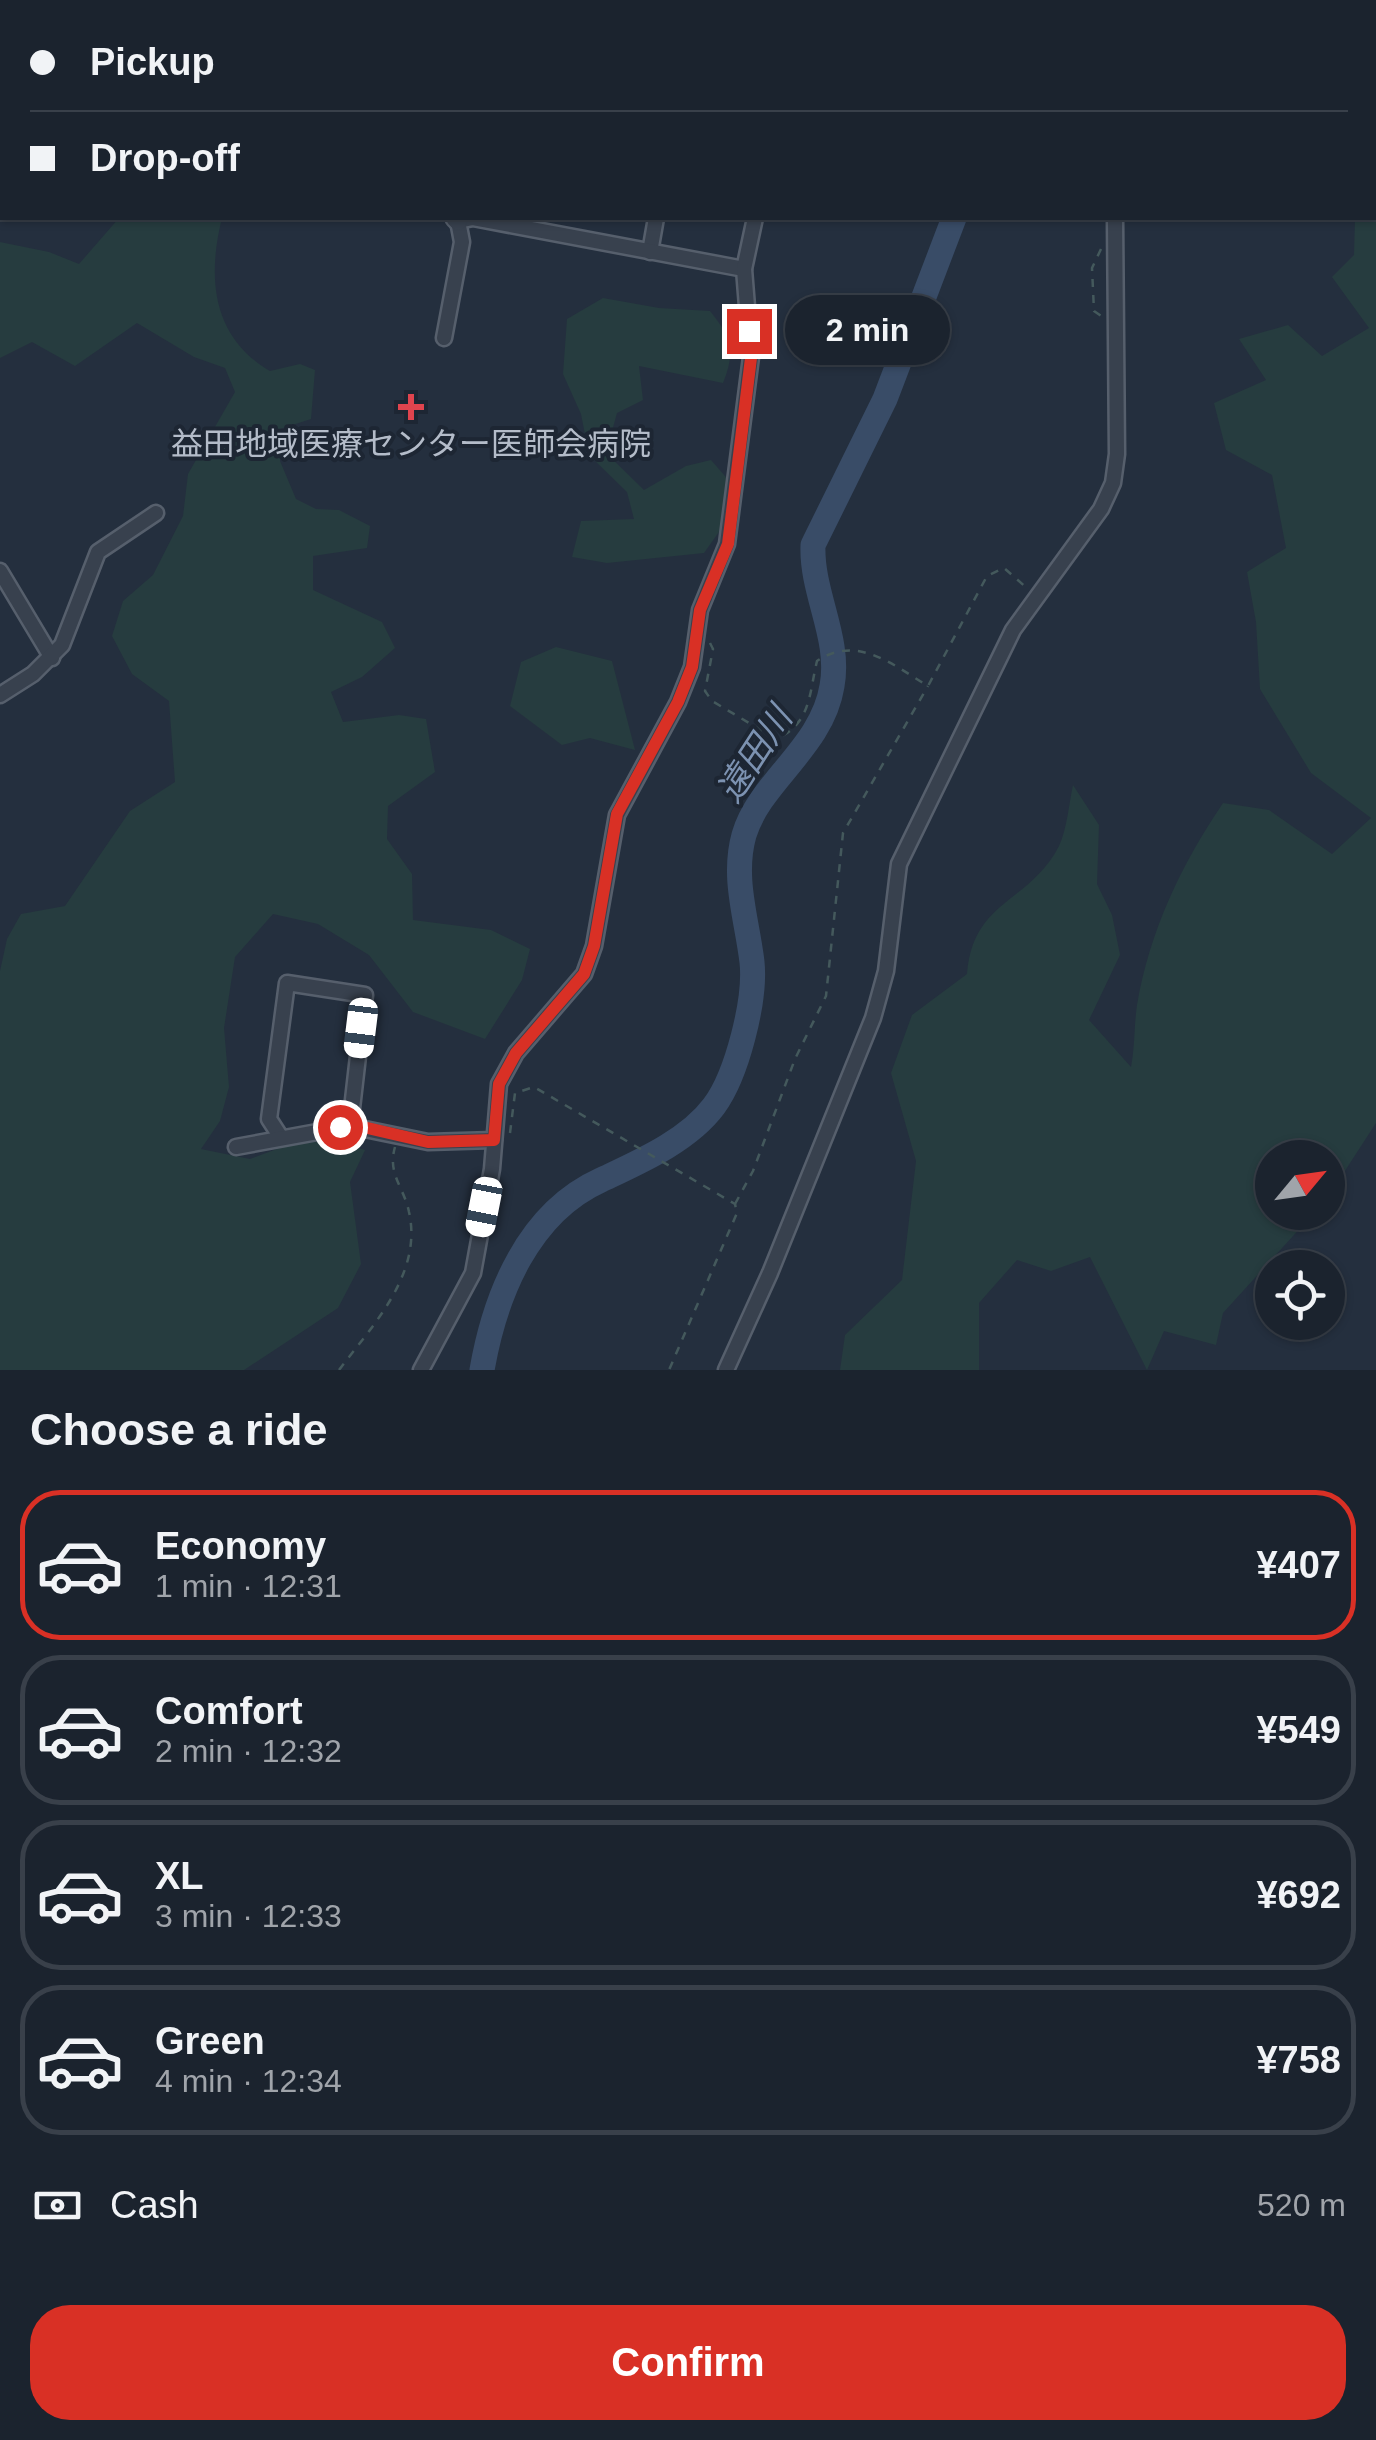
<!DOCTYPE html>
<meta charset="utf-8">
<style>
body{margin:0;font-family:Helvetica,"Noto Sans JP",sans-serif;background:#242b36;color:#f1f3f6;height:100vh;display:flex;flex-direction:column;font-size:38px;white-space:nowrap}
*{box-sizing:border-box;margin:0}
p{font-size:32px;color:#a0a4aa}
.icon{flex:none;width:55px;height:55px;fill:none;stroke:currentColor;stroke-width:2;stroke-linecap:round;stroke-linejoin:round}
.map{position:relative;height:1370px;overflow:hidden}
.sheet{display:flex;flex-direction:column;background:#1b232e;flex:1}
.sheet>*{flex:none}
.banner{position:absolute;left:0px;top:0px;width:1378px;height:220px;box-shadow:0 2px 8px #0004,0 0 0 2px #39404a;display:grid;align-content:center;height:220px;padding:0 30px;background:#1b232e}
.needle{width:65px;rotate:61deg}
.tools{position:absolute;left:1255px;top:1140px;display:grid;gap:20px}
.tools a{display:grid;place-items:center;width:90px;height:90px;border-radius:50%;background:#1b232e;box-shadow:0 2px 8px #0004,0 0 0 2px #39404a;font-size:50px}
.end{position:absolute;width:45px;height:45px;margin:-22px;border:12px solid #d93025;background:#fff;box-shadow:0 0 0 5px #fff}
.from{border-radius:50%}
.bubble{position:absolute;height:70px;border-radius:35px;background:#1b232e;box-shadow:0 2px 8px #0004,0 0 0 2px #39404a;font-size:32px;font-weight:700;line-height:70px;text-align:center}
.car{position:absolute;width:30px;height:60px;margin:-30px -15px;border-radius:12px;box-shadow:0 0 8px 2px #0007;background:linear-gradient(#fff 24%,#345 0 40%,#fff 0 76%,#345 0 86%,#fff 0)}
.banner b{display:flex;align-items:center;gap:35px;height:95px;font-size:38px}
.banner b+b{border-top:2px solid #39404a}
.banner i{width:25px;height:25px;background:#f1f3f6}
ul{padding:0;list-style:none}
li{display:flex;align-items:center;gap:30px;height:150px;margin:0 20px 15px;padding:0 10px;border:5px solid #39404a;border-radius:40px}
li div{flex:1}
li b{display:block;font-size:38px}
li em{font-style:normal;font-weight:700}
li.on{border-color:#d93025}
li>.icon{width:90px;height:90px;stroke-width:1.5}
h2{padding:0 30px;font-size:45px;line-height:120px}
.pay{display:flex;align-items:center;gap:25px;height:110px;padding:0 30px;font-size:38px}
.pay p{margin-inline-start:auto}
.cta{display:flex;gap:20px;margin-top:auto;padding:20px 30px}
.cta a{flex:1;height:115px;border-radius:40px;background:#d93025;color:#fff;font-size:40px;font-weight:700;line-height:115px;text-align:center}
.map>svg:first-child{display:block}
.green{fill:#263c3f}
.lines{fill:none;stroke-linecap:round;stroke-linejoin:round}
.river{stroke:#394c67;stroke-width:25}
.minor-casing{stroke:#565f6c;stroke-width:19}
.tertiary-casing{stroke:#565f6c;stroke-width:22}
.path{stroke:#44595c;stroke-width:2.5;stroke-dasharray:8 8;stroke-linecap:butt}
.minor{stroke:#38414e;stroke-width:14}
.tertiary{stroke:#38414e;stroke-width:18}
.route{stroke:#d93025;stroke-width:12}
.health-dot{fill:#e0444e;stroke:#1d2633;stroke-width:4}
.labels{text-anchor:middle;dominant-baseline:central;stroke-width:8;stroke-linejoin:round;paint-order:stroke}
.poi-label{font-size:32px;fill:#b4bcc9;stroke:#1d2633}
.water-label{font-size:35px;font-style:italic;fill:#7c92b1;stroke:#1d2633}
</style>
<div class="map">
<svg width="1376" height="1370" viewBox="0 0 1376 1370">
<rect width="100%" height="100%" fill="#242f3e"/>
<g class="green">
<path d="M1231 0H1376V1123L1328 1197V1158H1272V1212L1314 1213 1223 1313 1216 1345 1164 1331 1147 1370 1090 1257 1051 1271 1017 1260 979 1303V1370H840L845 1335 902 1280 916 1161 891 1073 912 1015 967 974C973 899 1029 904 1059 846 1067 829 1069 803 1073 785L1099 825 1097 884 1112 915 1120 955 1089 1020 1131 1067C1135 1047 1134 1025 1137 1005 1150 930 1181 865 1223 803L1269 810 1332 854 1371 818 1311 773 1260 689 1256 622 1247 572 1286 548 1272 475 1226 450 1214 403 1266 380 1239 339 1288 325 1322 356 1369 328 1332 277 1354 255 1355 218H1375V2Z"/>
<path d="M119 218H222C207 278 212 337 270 371L300 364 315 370 311 419 280 429V461L296 499 316 509 339 510 370 526 367 548 313 556V590L382 622 395 648 362 677 331 692 343 722 399 715 426 719 435 772 388 806 387 839 412 874 413 920 491 930 530 949 522 980 485 1039 413 1012 369 955 318 924 273 914 235 957 224 1028 229 1087 220 1121 201 1149 250 1159 293 1143 334 1141 365 1150 350 1182 361 1264 338 1308 244 1370H0V971L7 939 21 914 65 906 130 811 175 782 169 701 132 674 112 636 123 601 153 575 183 516 188 474 235 392 225 368 194 357 137 323 75 366 32 342 0 358V242L49 252 79 264Z"/>
<path d="M603 298 659 308 710 311C731 337 736 351 723 383L639 366 643 400 617 413 606 453 644 490 686 466 711 460 731 483 721 529 704 553 607 563 572 557 581 521 634 519 627 492 589 455 581 414 563 374 567 319Z"/>
<polygon points="556,647 612,661 635,750 590,738 562,745 510,706 521,662"/>
</g>
<g class="lines">
<g class="river">
<polyline points="973,0 974,2"/>
<path d="M482 1370C495 1295 528 1213 601 1180 639 1162 688 1141 714 1106 737 1075 756 1000 752 962 747 919 732 878 744 835 760 781 822 748 832 686 841 638 811 593 813 545L885 399 954 218"/>
</g>
<g class="minor-casing">
<g id="minor">
<polyline points="355,0 356,2"/>
<polyline points="443,0 443,2"/>
<polyline points="513,0 514,2"/>
<polyline points="764,0 765,2"/>
<polyline points="1117,0 1117,2"/>
<polyline points="650,252 656,218"/>
<polyline points="444,338 462,242 458,221 473,218 744,269"/>
<polyline points="0,571 52,658"/>
<polyline points="0,695 33,674 62,645 98,552 156,513"/>
<polyline points="280,1136 269,1119 287,983 365,995 350,1126"/>
<polyline points="236,1147 350,1126 428,1142 494,1140"/>
<polyline points="421,1370 473,1273 492,1169 499,1084 516,1053 584,974 594,946 617,815 678,702 692,667 700,610 727,544 751,357 744,269 755,218"/>
<polyline points="726,1370 770,1273 873,1018 886,971 899,864 1013,630 1101,509 1113,483 1117,454 1115,218"/>
</g>
</g>
<g class="tertiary-casing">
<g id="tertiary">
<polyline points="277,0 278,2"/>
<polyline points="455,218 458,221"/>
</g>
</g>
<g class="path">
<polyline points="785,0 786,2"/>
<polyline points="957,0 957,2"/>
<polyline points="1101,249 1092,268 1094,311 1104,318"/>
<path d="M710 643 713 649 705 691 712 701 776 739C811 724 809 694 817 661 857 634 893 665 928 686L987 576 1004 568 1028 589"/>
<polyline points="510,1133 515,1093 534,1087 735,1204 737,1213 669,1370"/>
<polyline points="735,1204 753,1171 795,1059 826,996 843,833 928,686"/>
<path d="M339 1370C372 1326 423 1274 409 1212 404 1187 387 1174 395 1147"/>
</g>
<use href="#minor" class="minor"/>
<use href="#tertiary" class="tertiary"/>
</g>
<g class="lines">
<polyline class="route" points="340,1127 363,1127 428,1142 494,1140 499,1084 516,1053 584,974 594,946 617,814 678,702 692,667 700,610 728,544 751,358 749,331"/>
</g>
<path class="health-dot" d="M406 392h10v10h10v10h-10v10h-10v-10h-10v-10h10z"/>
<g class="labels">
<g class="poi-label">
<text x="411" y="444">益田地域医療センター医師会病院</text>
</g>
<g class="water-label">
<text transform="translate(754 754) rotate(-57)">遠田川</text>
</g>
</g>
</svg>
<div class="tools">
<a><svg class="needle" viewBox="-14 -14 28 28"><path d="M0-13l5 13h-10z" fill="#e53935"/><path d="M0 13l5-13h-10z" fill="#a0a4aa"/></svg></a>
<a><svg class="icon" aria-label="locate" viewBox="0 0 24 24"><circle cx="12" cy="12" r="6"/><path d="M12 2v4M12 18v4M2 12h4M18 12h4"/></svg></a>
</div>
<i class="end from" style="left:340px;top:1127px"></i>
<i class="end" style="left:749px;top:331px"></i>
<div class="bubble" style="left:785px;top:295px;width:165px">2 min</div>
<i class="car" style="left:361px;top:1028px;rotate:187deg"></i>
<i class="car" style="left:484px;top:1207px;rotate:191deg"></i>
<div class="banner">
<b><i class="from"></i>Pickup</b>
<b><i></i>Drop-off</b>
</div>
</div>
<section class="sheet">
<h2>Choose a ride</h2>
<ul>
<li class="on"><svg class="icon" aria-label="car" viewBox="0 0 24 24"><path d="M5 17H2v-5l4-1 3-4h7l3 4 3 1v5h-3M9 17h6M6 11h13"/><circle cx="7" cy="17" r="2"/><circle cx="17" cy="17" r="2"/></svg><div><b>Economy</b><p>1 min · 12:31</p></div><em>¥407</em></li>
<li><svg class="icon" aria-label="car" viewBox="0 0 24 24"><path d="M5 17H2v-5l4-1 3-4h7l3 4 3 1v5h-3M9 17h6M6 11h13"/><circle cx="7" cy="17" r="2"/><circle cx="17" cy="17" r="2"/></svg><div><b>Comfort</b><p>2 min · 12:32</p></div><em>¥549</em></li>
<li><svg class="icon" aria-label="car" viewBox="0 0 24 24"><path d="M5 17H2v-5l4-1 3-4h7l3 4 3 1v5h-3M9 17h6M6 11h13"/><circle cx="7" cy="17" r="2"/><circle cx="17" cy="17" r="2"/></svg><div><b>XL</b><p>3 min · 12:33</p></div><em>¥692</em></li>
<li><svg class="icon" aria-label="car" viewBox="0 0 24 24"><path d="M5 17H2v-5l4-1 3-4h7l3 4 3 1v5h-3M9 17h6M6 11h13"/><circle cx="7" cy="17" r="2"/><circle cx="17" cy="17" r="2"/></svg><div><b>Green</b><p>4 min · 12:34</p></div><em>¥758</em></li>
</ul>
<div class="pay"><svg class="icon" aria-label="cash" viewBox="0 0 24 24"><path d="M3 7h18v10H3z"/><circle cx="12" cy="12" r="2"/></svg>Cash<p>520 m</p></div>
<div class="cta"><a>Confirm</a></div>
</section>
